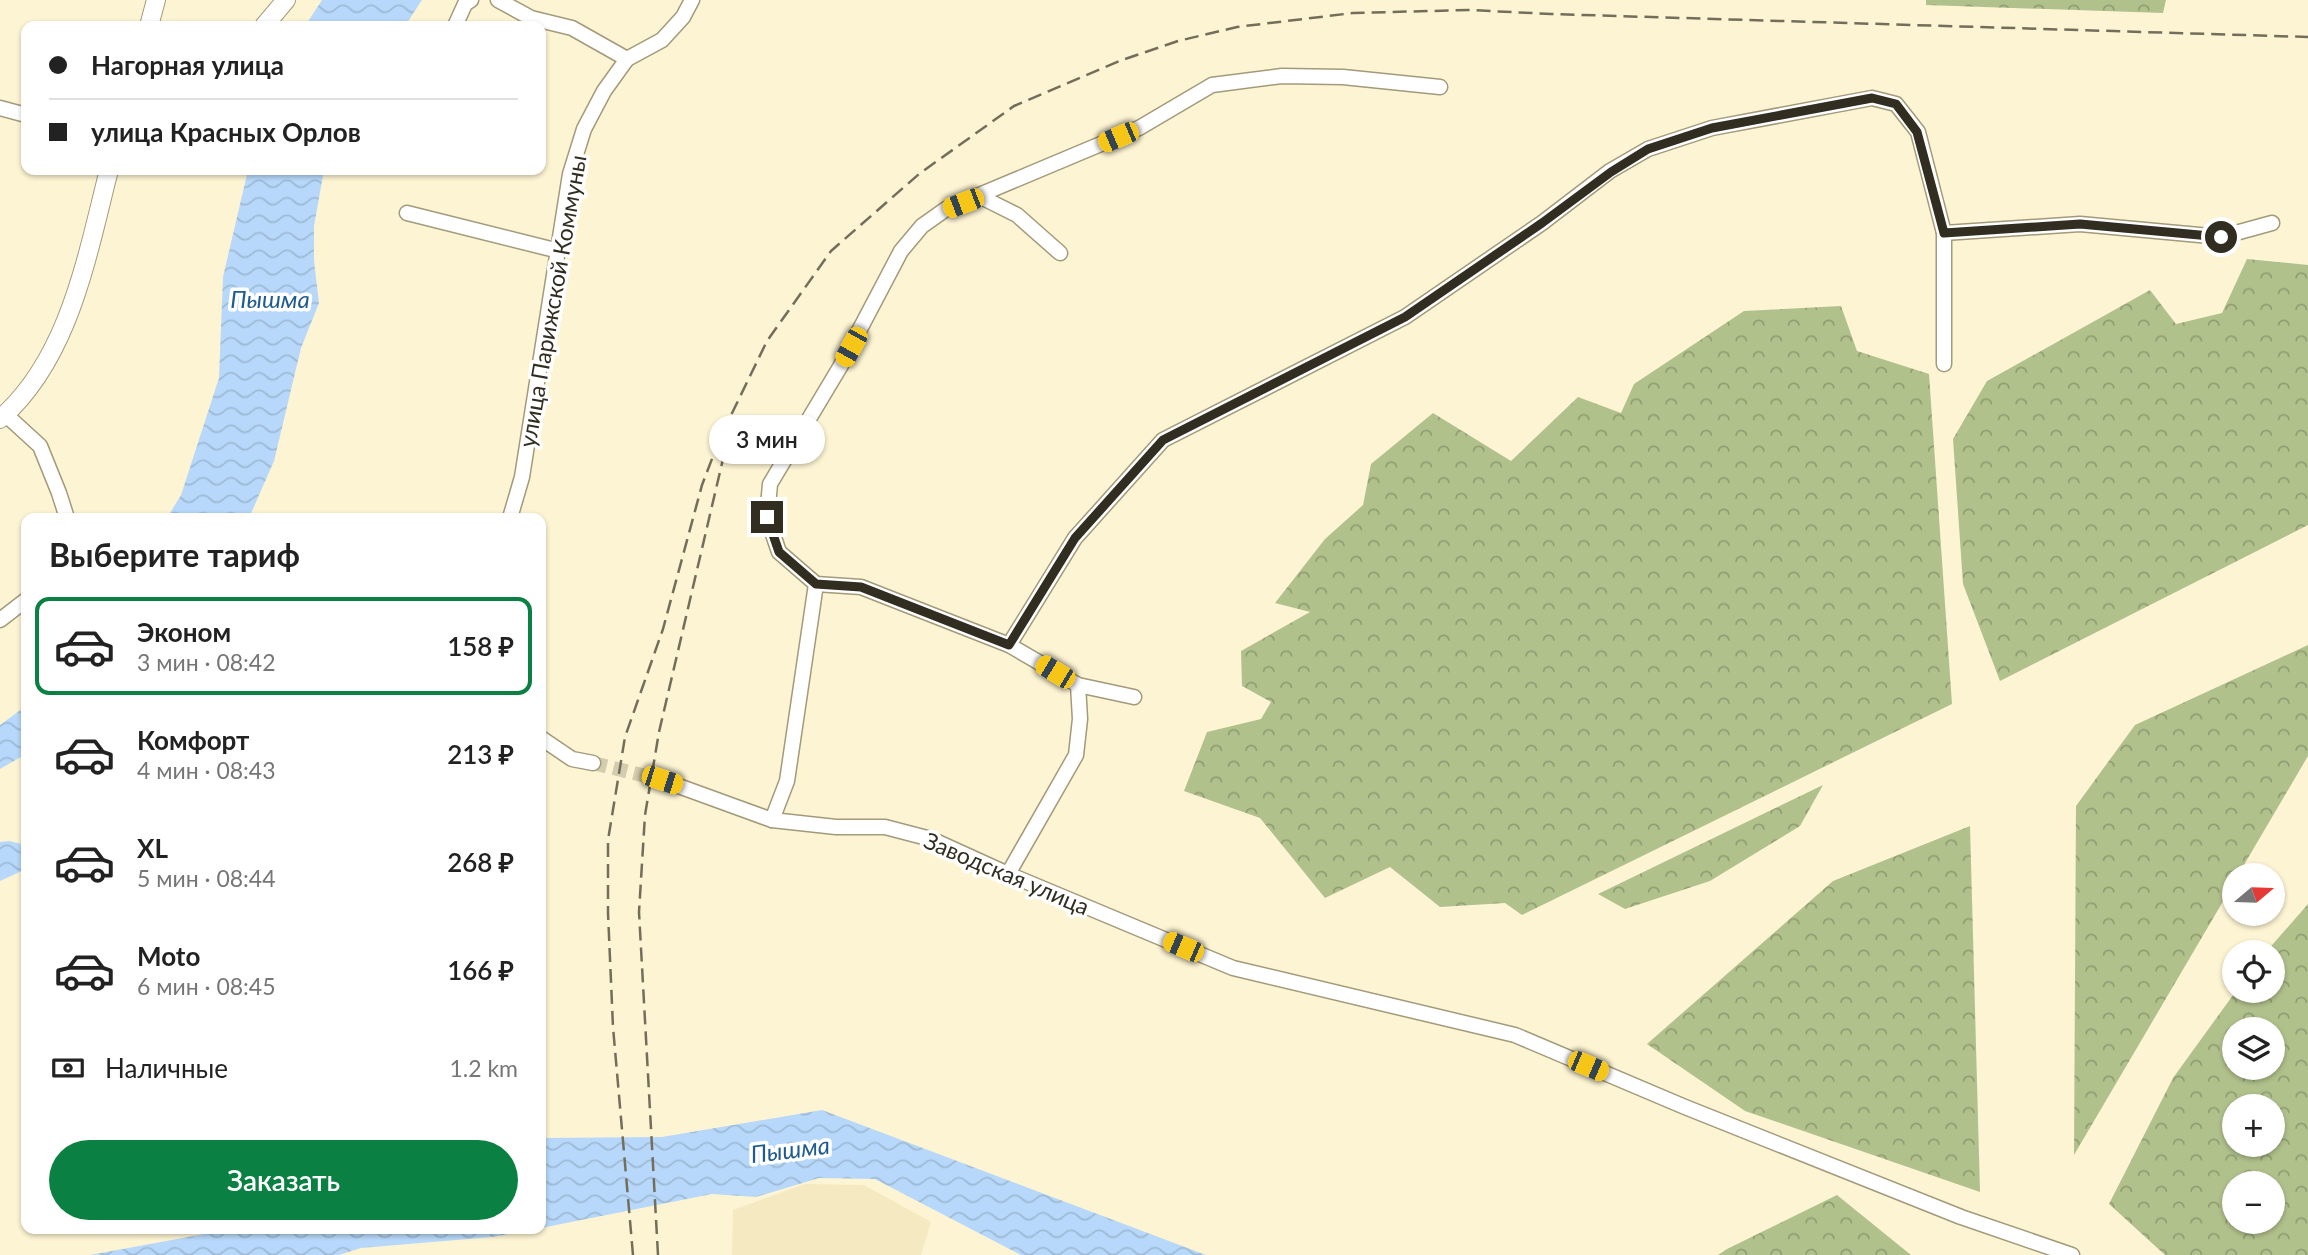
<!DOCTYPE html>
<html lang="ru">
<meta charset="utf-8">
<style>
body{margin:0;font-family:Lato,sans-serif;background:#f6f6f6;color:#222;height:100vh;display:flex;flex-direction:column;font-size:26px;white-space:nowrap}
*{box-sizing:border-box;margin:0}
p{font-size:23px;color:#767676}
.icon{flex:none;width:38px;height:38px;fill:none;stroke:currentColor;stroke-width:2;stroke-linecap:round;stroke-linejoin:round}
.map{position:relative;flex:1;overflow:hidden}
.details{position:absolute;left:21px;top:513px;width:525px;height:721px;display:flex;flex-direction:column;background:#fff;border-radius:14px;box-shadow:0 2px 5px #0004}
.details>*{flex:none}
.hud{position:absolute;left:21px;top:21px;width:525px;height:154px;border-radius:14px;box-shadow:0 2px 5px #0004;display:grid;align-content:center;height:154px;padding:0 28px;background:#fff}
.needle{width:46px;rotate:71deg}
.tools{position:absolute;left:2222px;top:863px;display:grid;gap:14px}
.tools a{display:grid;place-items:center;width:63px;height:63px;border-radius:50%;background:#fff;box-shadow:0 2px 5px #0004;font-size:35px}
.end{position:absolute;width:32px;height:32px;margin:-16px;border:9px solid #312d21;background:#fff;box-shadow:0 0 0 4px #fff}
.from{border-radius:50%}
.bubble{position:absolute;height:49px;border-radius:24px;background:#fff;box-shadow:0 2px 5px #0004;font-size:23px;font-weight:600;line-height:49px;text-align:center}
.car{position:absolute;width:21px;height:42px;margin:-21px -10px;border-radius:9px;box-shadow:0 0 5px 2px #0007;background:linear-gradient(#f5c518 24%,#345 0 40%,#f5c518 0 76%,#345 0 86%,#f5c518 0)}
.hud b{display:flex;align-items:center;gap:24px;height:66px;font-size:26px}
.hud b+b{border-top:2px solid #e0e0e0}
.hud i{width:18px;height:18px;background:#222}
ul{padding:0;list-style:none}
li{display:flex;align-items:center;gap:21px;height:98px;margin:0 14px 10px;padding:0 14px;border:4px solid transparent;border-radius:14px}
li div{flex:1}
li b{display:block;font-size:26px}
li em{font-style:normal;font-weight:600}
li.current{border-color:#0b8043}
li>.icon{width:63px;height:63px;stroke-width:1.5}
h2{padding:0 28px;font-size:32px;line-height:84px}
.pay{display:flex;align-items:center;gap:18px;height:77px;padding:0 28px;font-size:26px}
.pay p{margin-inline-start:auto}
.button{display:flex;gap:14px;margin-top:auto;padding:14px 28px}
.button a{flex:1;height:80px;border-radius:42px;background:#0b8043;color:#fff;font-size:28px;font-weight:600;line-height:80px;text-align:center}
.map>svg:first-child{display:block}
.built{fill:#f4e9c0}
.forest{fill:url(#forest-crowns);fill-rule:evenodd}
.water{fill:url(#water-waves)}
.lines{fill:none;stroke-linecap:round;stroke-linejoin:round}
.minor-tunnel{stroke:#d4ccaf;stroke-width:14;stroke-dasharray:14 7;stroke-linecap:butt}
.minor-casing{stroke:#a39a7b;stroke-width:17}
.major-casing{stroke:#a39a7b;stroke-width:20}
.minor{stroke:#fff;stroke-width:14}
.major{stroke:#fff;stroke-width:18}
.rail{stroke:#736e5b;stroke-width:2.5;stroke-dasharray:14 7;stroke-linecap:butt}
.route{stroke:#312d21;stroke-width:9}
.labels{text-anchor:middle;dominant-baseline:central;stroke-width:7;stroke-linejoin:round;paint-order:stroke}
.street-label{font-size:23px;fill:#312d21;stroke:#fff}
.water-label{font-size:24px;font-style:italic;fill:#1f5b8f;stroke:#fff}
</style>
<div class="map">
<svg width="2308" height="1255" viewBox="0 0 2308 1255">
<defs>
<pattern id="forest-crowns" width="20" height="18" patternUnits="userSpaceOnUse" patternTransform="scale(1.75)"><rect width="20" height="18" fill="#b1c18c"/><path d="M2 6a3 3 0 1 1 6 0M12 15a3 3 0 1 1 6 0" fill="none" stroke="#919d72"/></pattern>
<pattern id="water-waves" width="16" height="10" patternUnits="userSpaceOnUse" patternTransform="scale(1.75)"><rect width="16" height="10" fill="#b7d8fa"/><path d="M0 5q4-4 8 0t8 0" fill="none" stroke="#9ebad6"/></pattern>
</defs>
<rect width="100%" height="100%" fill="#fdf4d3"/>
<polygon class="built" points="805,1184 864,1185 931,1222 921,1255 732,1255 733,1210"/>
<g class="forest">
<polygon points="1926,0 2166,0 2163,13 1926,5"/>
<polygon points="2247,259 2308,265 2308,525 2000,681 1963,584 1953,439 1987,381 2150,290 2176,324 2222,313"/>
<polygon points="1841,306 1857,351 1929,374 1952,704 1522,915 1505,903 1440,907 1390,867 1325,898 1260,818 1184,791 1207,732 1261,719 1271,702 1242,686 1241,651 1310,612 1275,603 1325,539 1363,505 1371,464 1433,413 1511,461 1578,397 1621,413 1634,384 1744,311"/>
<polygon points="2308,645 2308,756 2238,875 2235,875 2235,881 2074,1155 2076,806 2135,725"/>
<polygon points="1823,785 1800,826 1710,881 1625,909 1598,894"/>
<polygon points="1970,826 1980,1192 1745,1111 1647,1044 1833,881"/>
<path d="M2308 904V1255H2165L2109 1204 2173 1078 2236 991 2273 990V952H2266ZM2273 1029V1068H2235V1029ZM2273 1106V1144H2235V1106ZM2273 1183V1222H2235V1183Z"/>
<polygon points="1837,1195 1911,1255 1718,1255 1727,1249"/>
</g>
<g class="water">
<polygon points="322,0 422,0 405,26 305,26"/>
<polygon points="248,170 324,170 314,226 314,261 319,303 301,348 274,461 249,518 167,518 181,495 219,378 223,277"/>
<polygon points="26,706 26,754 0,769 0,725"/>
<polygon points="9,841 26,845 26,869 0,881 0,842"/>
<polygon points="822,1110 1206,1255 1021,1255 875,1179 819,1178 756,1197 712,1194 541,1228 541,1138 662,1137"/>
<polygon points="237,1228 537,1228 537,1229 492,1237 361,1248 339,1255 90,1255"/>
</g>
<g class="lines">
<polyline class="minor-tunnel" points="593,763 662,780"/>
<g class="minor-casing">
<g id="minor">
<polyline points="498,0 531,18 572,28 627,59"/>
<polyline points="455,26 465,4 471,0"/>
<polyline points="0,108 26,115"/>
<polyline points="979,196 1017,215 1060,253"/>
<polyline points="407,213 559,251"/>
<polyline points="1944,233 2080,224 2221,237 2272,223"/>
<polyline points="5,414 40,446 59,493 67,518"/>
<polyline points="510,518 522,477 570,174 584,129 604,91 627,59 662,40 683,17 692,0"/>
<polyline points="816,584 861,587 1009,645 1078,685 1134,697"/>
<polyline points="0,620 26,600"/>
<polyline points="1009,645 1075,538 1163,440 1405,317 1542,223 1610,171 1648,149 1712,128 1872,98 1896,104 1918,132 1944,233 1944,364"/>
<polyline points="541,738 572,759 593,763"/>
<polyline points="662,780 772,820 836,827 885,827 931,839 1008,874 1233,968 1515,1035 1685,1107 1961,1217 2072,1255"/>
<polyline points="772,820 787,781 816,584 779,552 767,517 770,484 840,367 901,251 922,226 946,209 1139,128 1212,85 1282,76 1343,77 1440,87"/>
<polyline points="1008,874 1076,755 1080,719 1078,685"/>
</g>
</g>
<g class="major-casing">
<g id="major">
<polyline points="149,26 156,0"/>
<polyline points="264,26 286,0"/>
<path d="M0 419C70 358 87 255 109 170"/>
</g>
</g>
<use href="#minor" class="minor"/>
<use href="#major" class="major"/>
<g class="rail">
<polyline points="633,1255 613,1027 608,913 608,840 625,737 663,629 702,485 720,438 767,341 831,251 919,174 1014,106 1122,60 1178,41 1237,27 1353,13 1469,10 1551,14 2308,37"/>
<polyline points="658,1255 639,912 645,815 659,732 727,442"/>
</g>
</g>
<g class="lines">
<polyline class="route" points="767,517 779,552 816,584 861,587 1009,645 1075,538 1163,440 1405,317 1542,223 1611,172 1648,149 1712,128 1872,98 1896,104 1917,132 1944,233 2080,224 2221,237"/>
</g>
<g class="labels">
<g class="street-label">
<text transform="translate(552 301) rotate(-80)">улица Парижской Коммуны</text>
<text transform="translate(1007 873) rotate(23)">Заводская улица</text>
</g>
<g class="water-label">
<text x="270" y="298">Пышма</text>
<text transform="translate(790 1149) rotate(-7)">Пышма</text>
</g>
</g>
</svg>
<div class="tools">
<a><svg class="needle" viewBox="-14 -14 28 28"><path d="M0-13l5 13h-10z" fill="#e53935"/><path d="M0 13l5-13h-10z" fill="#767676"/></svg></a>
<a><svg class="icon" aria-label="locate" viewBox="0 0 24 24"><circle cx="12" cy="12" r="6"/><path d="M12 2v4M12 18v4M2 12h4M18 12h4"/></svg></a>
<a><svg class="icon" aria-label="layers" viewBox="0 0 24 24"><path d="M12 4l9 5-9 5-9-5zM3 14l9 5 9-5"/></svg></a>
<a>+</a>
<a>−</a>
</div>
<i class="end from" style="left:2221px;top:237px"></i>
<i class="end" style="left:767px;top:517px"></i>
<div class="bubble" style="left:709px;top:415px;width:116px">3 мин</div>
<i class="car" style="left:1118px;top:137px;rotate:247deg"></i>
<i class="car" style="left:963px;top:203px;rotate:249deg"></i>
<i class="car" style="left:851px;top:347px;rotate:209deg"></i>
<i class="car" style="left:1055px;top:672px;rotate:301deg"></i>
<i class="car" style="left:662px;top:780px;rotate:108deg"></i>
<i class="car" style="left:1183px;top:947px;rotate:293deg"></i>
<i class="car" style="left:1588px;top:1066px;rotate:113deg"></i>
<div class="hud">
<b><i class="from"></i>Нагорная улица</b>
<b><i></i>улица Красных Орлов</b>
</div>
<section class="details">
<h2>Выберите тариф</h2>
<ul>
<li class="current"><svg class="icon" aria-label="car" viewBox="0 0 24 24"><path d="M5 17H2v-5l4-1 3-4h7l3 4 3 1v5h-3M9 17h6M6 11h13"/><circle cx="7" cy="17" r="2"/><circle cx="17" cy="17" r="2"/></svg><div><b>Эконом</b><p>3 мин · 08:42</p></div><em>158 ₽</em></li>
<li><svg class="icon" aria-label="car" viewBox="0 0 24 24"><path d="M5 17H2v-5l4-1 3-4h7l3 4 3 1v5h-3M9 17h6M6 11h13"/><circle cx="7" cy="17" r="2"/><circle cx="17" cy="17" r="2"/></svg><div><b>Комфорт</b><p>4 мин · 08:43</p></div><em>213 ₽</em></li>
<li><svg class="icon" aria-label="car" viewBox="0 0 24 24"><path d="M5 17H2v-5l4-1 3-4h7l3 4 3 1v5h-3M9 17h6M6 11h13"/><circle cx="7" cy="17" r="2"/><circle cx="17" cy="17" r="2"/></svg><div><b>XL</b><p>5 мин · 08:44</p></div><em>268 ₽</em></li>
<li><svg class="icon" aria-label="car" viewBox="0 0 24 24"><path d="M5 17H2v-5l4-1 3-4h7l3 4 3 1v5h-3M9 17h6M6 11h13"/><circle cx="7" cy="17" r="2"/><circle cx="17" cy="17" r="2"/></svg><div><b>Moto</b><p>6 мин · 08:45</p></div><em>166 ₽</em></li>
</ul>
<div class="pay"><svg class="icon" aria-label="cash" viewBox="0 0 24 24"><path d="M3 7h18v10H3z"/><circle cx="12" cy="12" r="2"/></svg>Наличные<p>1.2 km</p></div>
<div class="button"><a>Заказать</a></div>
</section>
</div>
